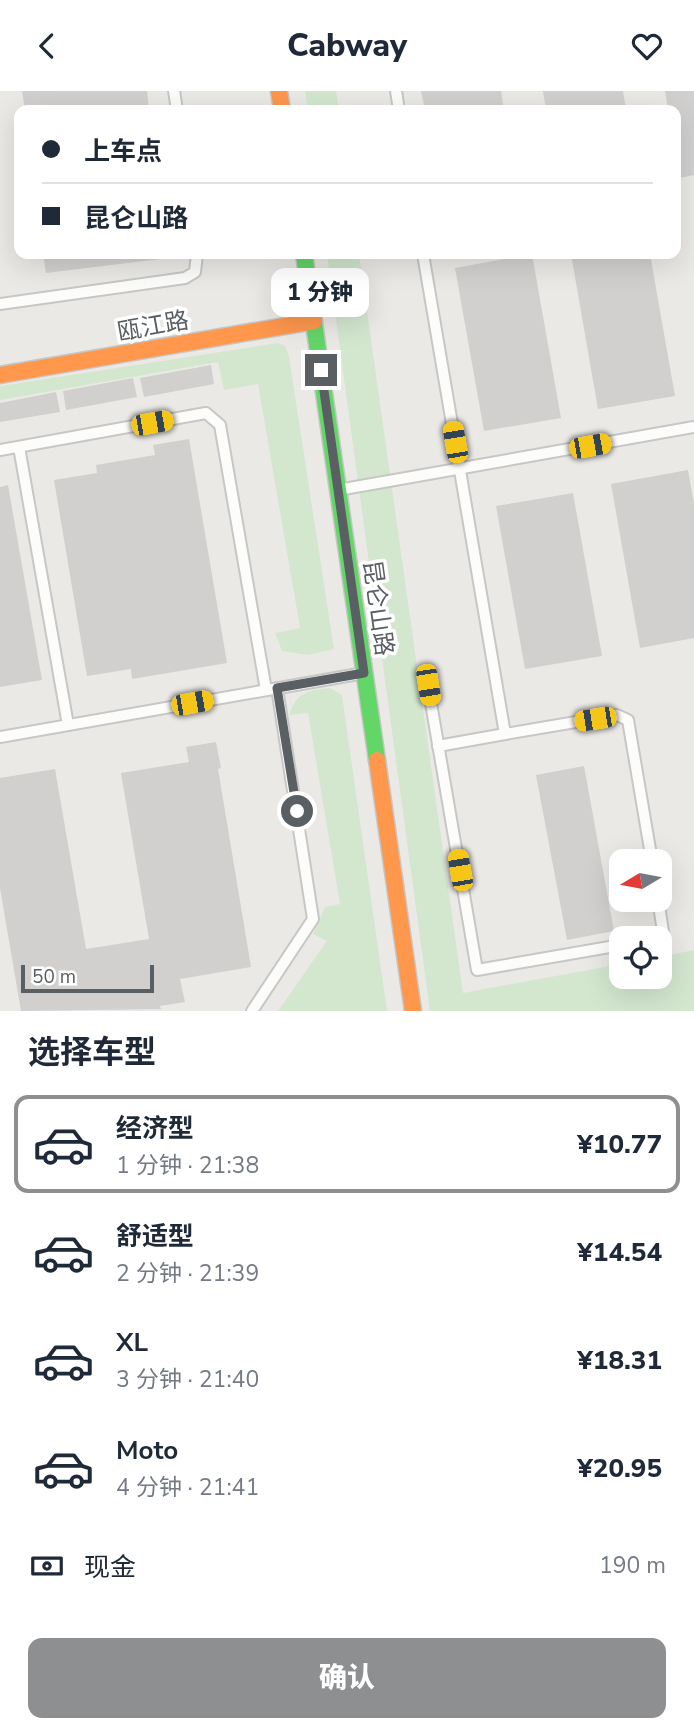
<!DOCTYPE html>
<html lang="zh">
<meta charset="utf-8">
<style>
body{margin:0;font-family:"Nunito Sans","Noto Sans SC",sans-serif;background:#f6f6f7;color:#1f2937;height:100vh;display:flex;flex-direction:column;font-size:26px;white-space:nowrap}
*{box-sizing:border-box;margin:0}
p{font-size:23px;color:#747a83}
.icon{flex:none;width:38px;height:38px;fill:none;stroke:currentColor;stroke-width:2;stroke-linecap:round;stroke-linejoin:round}
.map{position:relative;height:920px;overflow:hidden}
.sheet{display:flex;flex-direction:column;background:#fff;flex:1}
.sheet>*{flex:none}
.hud{position:absolute;left:14px;top:14px;width:667px;height:154px;border-radius:14px;box-shadow:0 7px 28px #0002;display:grid;align-content:center;height:154px;padding:0 28px;background:#fff}
.needle{width:46px;rotate:260deg}
.tools{position:absolute;left:609px;top:758px;display:grid;gap:14px}
.tools a{display:grid;place-items:center;width:63px;height:63px;border-radius:14px;background:#fff;box-shadow:0 7px 28px #0002;font-size:35px}
.scale{position:absolute;left:21px;bottom:18px;width:133px;box-sizing:border-box;padding-left:7px;border:4px solid #5a5f63;border-top:0;font-size:19px;line-height:24px;white-space:nowrap;color:#5a5f63;-webkit-text-stroke:5px #fff;paint-order:stroke}
.end{position:absolute;width:32px;height:32px;margin:-16px;border:9px solid #5a5f63;background:#fff;box-shadow:0 0 0 4px #fff}
.from{border-radius:50%}
.bubble{position:absolute;height:49px;border-radius:14px;background:#fff;box-shadow:0 7px 28px #0002;font-size:23px;font-weight:800;line-height:49px;text-align:center}
.car{position:absolute;width:21px;height:42px;margin:-21px -10px;border-radius:9px;box-shadow:0 0 5px 2px #0007;background:linear-gradient(#f5c518 24%,#345 0 40%,#f5c518 0 76%,#345 0 86%,#f5c518 0)}
.hud b{display:flex;align-items:center;gap:24px;height:66px;font-size:26px}
.hud b+b{border-top:2px solid #e0e1e3}
.hud i{width:18px;height:18px;background:#1f2937}
ul{padding:0;list-style:none}
li{display:flex;align-items:center;gap:21px;height:98px;margin:0 14px 10px;padding:0 14px;border:4px solid transparent;border-radius:14px}
li div{flex:1}
li b{display:block;font-size:26px}
li em{font-style:normal;font-weight:800}
li.selected{border-color:#8d8f90}
li>.icon{width:63px;height:63px;stroke-width:1.5}
h2{padding:0 28px;font-size:32px;line-height:84px}
.pay{display:flex;align-items:center;gap:18px;height:77px;padding:0 28px;font-size:26px}
.pay p{margin-inline-start:auto}
.primary-button{display:flex;gap:14px;margin-top:auto;padding:14px 28px}
.primary-button a{flex:1;height:80px;border-radius:14px;background:#8d8f90;color:#fff;font-size:28px;font-weight:800;line-height:80px;text-align:center}
header{display:flex;justify-content:space-between;align-items:center;height:91px;padding:0 28px;background:#fff;font-size:32px;font-weight:800}
.map>svg:first-child{display:block}
.green{fill:#d3e7cf}
.building{fill:#d1d0ce}
.lines{fill:none;stroke-linecap:round;stroke-linejoin:round}
.lane-casing{stroke:#c7c7c7;stroke-width:14}
.fast-casing{stroke:#c6c6c5;stroke-width:19}
.slow-casing{stroke:#c6c6c5;stroke-width:19}
.lane{stroke:#fcfcfb;stroke-width:10}
.fast{stroke:#63d668;stroke-width:16}
.slow{stroke:#ff974d;stroke-width:16}
.route{stroke:#5a5f63;stroke-width:9}
.labels{text-anchor:middle;dominant-baseline:central;stroke-width:7;stroke-linejoin:round;paint-order:stroke}
.street-label{font-size:24px;fill:#5a5f63;stroke:#fff}
</style>
<header><svg class="icon" aria-label="back" viewBox="0 0 24 24"><path d="M15 5l-7 7 7 7"/></svg>Cabway<svg class="icon" aria-label="heart" viewBox="0 0 24 24"><path d="M12 20l-8-8c-3-5 5-10 8-4 3-6 11-1 8 4z"/></svg></header>
<div class="map">
<svg width="694" height="920" viewBox="0 0 694 920">
<rect width="100%" height="100%" fill="#ebe9e5"/>
<g class="green">
<polygon points="305,0 336,0 339,19 308,19"/>
<polygon points="327,163 359,163 463,902 621,873 621,886 660,886 660,866 694,859 694,920 430,920"/>
<polygon points="278,252 285,255 289,266 334,558 308,564 282,560 275,542 300,537 258,293 224,299 218,271 0,309 0,295"/>
<path d="M330 597 342 604 387 920H278L327 850 313 843 325 816 340 813 308 622 289 624C296 602 308 599 330 597Z"/>
</g>
<g class="building">
<polygon points="22,0 147,0 149,19 25,19"/>
<polygon points="421,0 501,0 504,19 425,19"/>
<polygon points="543,0 623,0 626,19 546,19"/>
<polygon points="665,0 694,0 694,84 680,87 676,61 676,19 668,19"/>
<polygon points="43,163 168,163 169,167 46,182"/>
<polygon points="532,163 561,327 484,340 455,177"/>
<polygon points="571,163 650,163 675,305 598,318"/>
<polygon points="211,274 214,293 144,306 140,287"/>
<polygon points="133,287 137,306 66,319 63,300"/>
<polygon points="56,301 60,321 0,331 0,312"/>
<polygon points="189,348 227,572 132,588 131,578 87,585 54,389 97,382 96,374 155,364 153,354"/>
<polygon points="688,379 694,413 694,547 640,557 611,393"/>
<polygon points="8,394 42,589 0,596 0,396"/>
<polygon points="573,402 602,565 525,578 496,415"/>
<polygon points="216,651 221,677 218,678 251,876 180,888 185,911 160,915 161,918 21,920 0,797 0,687 55,678 86,858 149,848 121,682 189,671 186,656"/>
<polygon points="584,675 614,840 567,849 536,684"/>
</g>
<g class="lines">
<g class="lane-casing">
<g id="lane">
<polyline points="174,0 177,19"/>
<polyline points="396,0 399,19"/>
<polyline points="423,163 505,643 617,624 628,629 652,770"/>
<polyline points="0,213 185,187 195,181 197,163"/>
<polyline points="19,356 68,634"/>
<polyline points="0,359 206,322 220,334 266,599"/>
<polyline points="338,399 694,336"/>
<polyline points="428,595 477,879 621,854"/>
<polyline points="0,646 364,582"/>
<polyline points="438,655 505,643"/>
<polyline points="658,808 664,847 660,848"/>
<polyline points="252,920 313,828 277,597"/>
</g>
</g>
<g class="fast-casing">
<polyline id="fast" points="304,163 377,669"/>
</g>
<g class="slow-casing">
<g id="slow">
<polyline points="279,0 282,19"/>
<polyline points="0,284 314,230"/>
<polyline points="377,669 413,920"/>
</g>
</g>
<use href="#lane" class="lane"/>
<use href="#fast" class="fast"/>
<use href="#slow" class="slow"/>
</g>
<g class="lines">
<polyline class="route" points="297,720 277,597 364,582 321,279"/>
</g>
<g class="labels">
<g class="street-label">
<text transform="translate(153 235) rotate(-10)">瓯江路</text>
<text transform="translate(378 517) rotate(82)">昆仑山路</text>
</g>
</g>
</svg>
<div class="tools">
<a><svg class="needle" viewBox="-14 -14 28 28"><path d="M0-13l5 13h-10z" fill="#e53935"/><path d="M0 13l5-13h-10z" fill="#747a83"/></svg></a>
<a><svg class="icon" aria-label="locate" viewBox="0 0 24 24"><circle cx="12" cy="12" r="6"/><path d="M12 2v4M12 18v4M2 12h4M18 12h4"/></svg></a>
</div>
<div class="scale">50 m</div>
<i class="end from" style="left:297px;top:720px"></i>
<i class="end" style="left:321px;top:279px"></i>
<div class="bubble" style="left:271px;top:177px;width:98px">1 分钟</div>
<i class="car" style="left:152px;top:332px;rotate:80deg"></i>
<i class="car" style="left:455px;top:351px;rotate:350deg"></i>
<i class="car" style="left:590px;top:355px;rotate:80deg"></i>
<i class="car" style="left:428px;top:594px;rotate:171deg"></i>
<i class="car" style="left:192px;top:612px;rotate:80deg"></i>
<i class="car" style="left:595px;top:628px;rotate:261deg"></i>
<i class="car" style="left:460px;top:779px;rotate:350deg"></i>
<div class="hud">
<b><i class="from"></i>上车点</b>
<b><i></i>昆仑山路</b>
</div>
</div>
<section class="sheet">
<h2>选择车型</h2>
<ul>
<li class="selected"><svg class="icon" aria-label="car" viewBox="0 0 24 24"><path d="M5 17H2v-5l4-1 3-4h7l3 4 3 1v5h-3M9 17h6M6 11h13"/><circle cx="7" cy="17" r="2"/><circle cx="17" cy="17" r="2"/></svg><div><b>经济型</b><p>1 分钟 · 21:38</p></div><em>¥10.77</em></li>
<li><svg class="icon" aria-label="car" viewBox="0 0 24 24"><path d="M5 17H2v-5l4-1 3-4h7l3 4 3 1v5h-3M9 17h6M6 11h13"/><circle cx="7" cy="17" r="2"/><circle cx="17" cy="17" r="2"/></svg><div><b>舒适型</b><p>2 分钟 · 21:39</p></div><em>¥14.54</em></li>
<li><svg class="icon" aria-label="car" viewBox="0 0 24 24"><path d="M5 17H2v-5l4-1 3-4h7l3 4 3 1v5h-3M9 17h6M6 11h13"/><circle cx="7" cy="17" r="2"/><circle cx="17" cy="17" r="2"/></svg><div><b>XL</b><p>3 分钟 · 21:40</p></div><em>¥18.31</em></li>
<li><svg class="icon" aria-label="car" viewBox="0 0 24 24"><path d="M5 17H2v-5l4-1 3-4h7l3 4 3 1v5h-3M9 17h6M6 11h13"/><circle cx="7" cy="17" r="2"/><circle cx="17" cy="17" r="2"/></svg><div><b>Moto</b><p>4 分钟 · 21:41</p></div><em>¥20.95</em></li>
</ul>
<div class="pay"><svg class="icon" aria-label="cash" viewBox="0 0 24 24"><path d="M3 7h18v10H3z"/><circle cx="12" cy="12" r="2"/></svg>现金<p>190 m</p></div>
<div class="primary-button"><a>确认</a></div>
</section>
